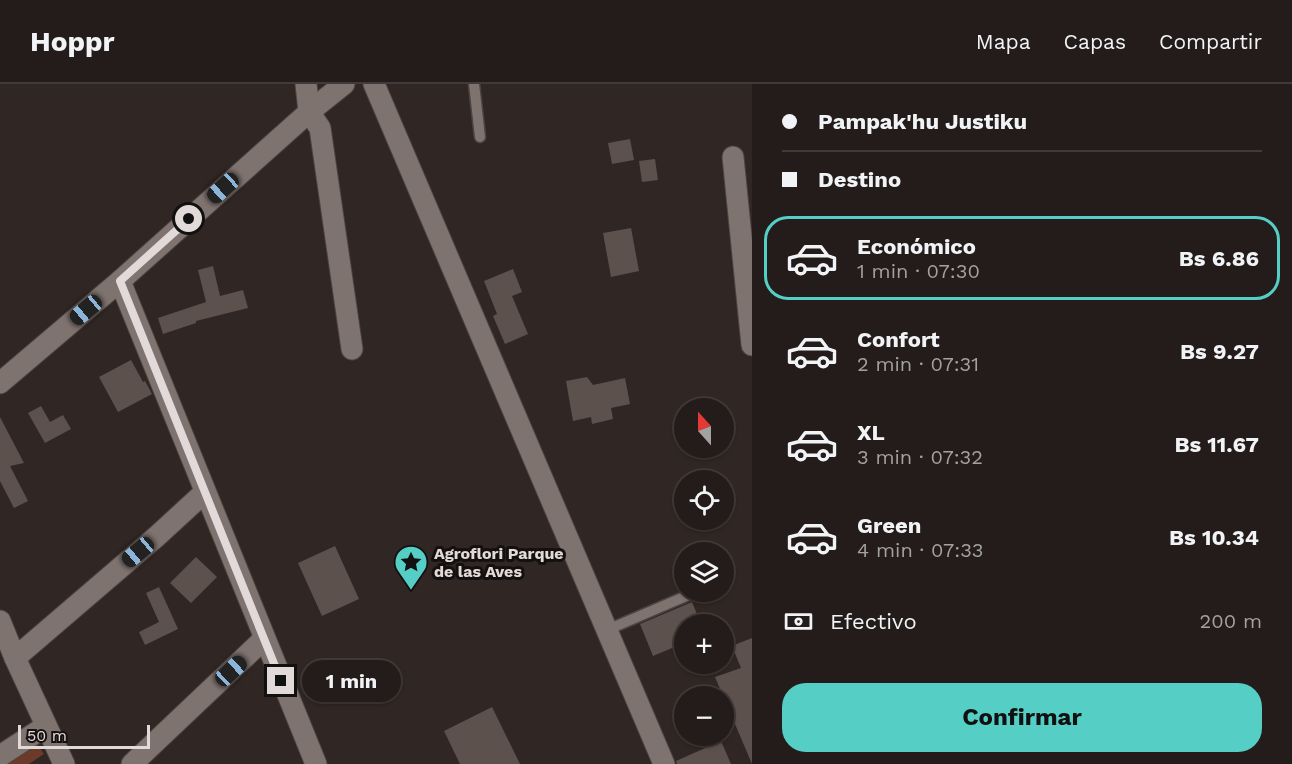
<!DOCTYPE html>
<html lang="es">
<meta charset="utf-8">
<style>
body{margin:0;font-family:"Work Sans",sans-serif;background:#2c2523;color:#f1f3f6;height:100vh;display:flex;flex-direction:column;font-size:22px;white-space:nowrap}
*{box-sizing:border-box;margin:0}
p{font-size:20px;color:#a3a1a2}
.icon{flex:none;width:33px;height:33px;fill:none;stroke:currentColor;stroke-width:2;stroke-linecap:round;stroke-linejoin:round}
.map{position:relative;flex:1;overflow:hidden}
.panel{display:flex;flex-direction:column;background:#241c1a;width:540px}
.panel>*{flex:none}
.guide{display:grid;align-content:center;height:132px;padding:0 30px;background:#241c1a}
.needle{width:39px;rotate:339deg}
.controls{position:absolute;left:674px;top:314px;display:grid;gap:12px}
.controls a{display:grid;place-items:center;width:60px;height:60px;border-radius:50%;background:#241c1a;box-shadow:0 2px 4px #0004,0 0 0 2px #413a39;font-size:30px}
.scale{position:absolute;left:18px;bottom:15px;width:132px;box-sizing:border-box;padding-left:6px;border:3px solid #e1dad8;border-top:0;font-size:16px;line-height:21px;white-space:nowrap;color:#e1dad8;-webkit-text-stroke:4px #14100f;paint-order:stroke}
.end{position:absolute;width:27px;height:27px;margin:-14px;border:8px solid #e1dad8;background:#111;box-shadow:0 0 0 3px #111}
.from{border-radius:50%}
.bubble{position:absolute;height:42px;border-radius:21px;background:#241c1a;box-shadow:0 2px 4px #0004,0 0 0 2px #413a39;font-size:20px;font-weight:700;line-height:42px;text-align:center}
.car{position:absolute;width:18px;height:36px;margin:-18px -9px;border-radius:8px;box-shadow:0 0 4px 2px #0007;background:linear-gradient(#222 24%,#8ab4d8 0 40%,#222 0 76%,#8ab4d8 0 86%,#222 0)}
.guide b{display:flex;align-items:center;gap:21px;height:57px;font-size:22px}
.guide b+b{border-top:2px solid #413a39}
.guide i{width:15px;height:15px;background:#f1f3f6}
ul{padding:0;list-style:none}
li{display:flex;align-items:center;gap:18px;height:84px;margin:0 12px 9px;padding:0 18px;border:3px solid transparent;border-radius:24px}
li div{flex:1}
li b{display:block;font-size:22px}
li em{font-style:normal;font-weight:700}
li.selected{border-color:#55cec6}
li>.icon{width:54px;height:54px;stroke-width:1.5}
.pay{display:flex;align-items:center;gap:15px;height:66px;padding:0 30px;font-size:22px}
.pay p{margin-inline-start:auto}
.cta{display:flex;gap:12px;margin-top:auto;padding:12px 30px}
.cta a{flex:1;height:69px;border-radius:24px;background:#55cec6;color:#111;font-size:24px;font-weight:700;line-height:69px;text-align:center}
header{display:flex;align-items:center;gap:36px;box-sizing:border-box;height:84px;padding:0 30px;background:#241c1a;border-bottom:2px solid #413a39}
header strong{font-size:28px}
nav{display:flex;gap:33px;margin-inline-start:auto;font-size:21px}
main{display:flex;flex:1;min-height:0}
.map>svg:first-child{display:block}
.green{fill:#6b3a29}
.building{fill:#5c514d}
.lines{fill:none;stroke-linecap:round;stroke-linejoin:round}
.lane-casing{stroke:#4c4441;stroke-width:13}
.street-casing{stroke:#4c4441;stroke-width:23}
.lane{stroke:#7f736f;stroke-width:10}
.street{stroke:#7f736f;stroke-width:21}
.route{stroke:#e1dad8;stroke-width:8}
.labels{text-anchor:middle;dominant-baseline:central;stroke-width:6;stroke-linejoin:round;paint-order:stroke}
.poi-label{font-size:16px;font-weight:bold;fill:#e1dad8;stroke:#14100f;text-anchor:start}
</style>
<header>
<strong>Hoppr</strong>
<nav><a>Mapa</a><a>Capas</a><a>Compartir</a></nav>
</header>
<main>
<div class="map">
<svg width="752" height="680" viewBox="0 0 752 680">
<rect width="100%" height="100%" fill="#302623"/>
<polygon class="green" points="36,658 44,670 29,680 3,680"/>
<g class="building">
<polygon points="630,55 634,76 612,80 608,59"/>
<polygon points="655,75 658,96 642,98 639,77"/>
<polygon points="631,144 639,187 611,193 603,149"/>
<polygon points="213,182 220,212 243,206 248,224 196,237 196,239 163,250 158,234 206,218 198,186"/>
<polygon points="513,185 522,208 512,212 528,250 505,260 493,232 497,230 484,197"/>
<polygon points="131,276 143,298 145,297 152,310 118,328 99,293"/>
<polygon points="587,293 593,301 625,294 630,320 611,324 613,335 592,340 591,333 573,337 566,297"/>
<polygon points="41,322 50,338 63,331 71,345 45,359 28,329"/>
<polygon points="0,333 24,379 10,382 28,417 14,424 0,397"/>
<polygon points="335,462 359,515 322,532 298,479"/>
<polygon points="196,473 217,493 191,519 170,499"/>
<polygon points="159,503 178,545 145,561 139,548 159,538 146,509"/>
<polygon points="692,518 701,540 684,540 684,559 653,572 640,540"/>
<polygon points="752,554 752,680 715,593 741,584 734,567 734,561"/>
<polygon points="492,623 520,680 460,680 444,647"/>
<polygon points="721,657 731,680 677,680 676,677"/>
</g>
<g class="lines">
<g class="lane-casing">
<g id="lane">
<polyline points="474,0 480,53"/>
<polyline points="607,546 698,507"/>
</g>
</g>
<g class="street-casing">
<g id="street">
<polyline points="306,0 309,28 320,44 352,265"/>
<polyline points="374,0 664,680"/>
<polyline points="733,73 752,261"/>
<polyline points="120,197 316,680"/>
<polyline points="0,299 120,197 309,28 344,0"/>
<polyline points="0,537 15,574 64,680"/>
<polyline points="15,574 156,453 205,408"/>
<polyline points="0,672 46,642"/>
<polyline points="132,680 264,555"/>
</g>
</g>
<use href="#lane" class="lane"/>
<use href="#street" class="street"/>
</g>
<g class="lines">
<polyline class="route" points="189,135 120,197 281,597"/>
</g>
<defs>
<g id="sight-pin" transform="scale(1.725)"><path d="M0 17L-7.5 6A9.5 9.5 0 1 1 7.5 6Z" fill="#55cec6" stroke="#14100f"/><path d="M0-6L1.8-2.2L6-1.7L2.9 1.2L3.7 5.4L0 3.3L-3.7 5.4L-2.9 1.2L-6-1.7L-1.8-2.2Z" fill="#111"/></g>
</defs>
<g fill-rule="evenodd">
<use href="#sight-pin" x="411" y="478"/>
</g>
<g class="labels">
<g class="poi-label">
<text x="434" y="469">Agroflori Parque<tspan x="434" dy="18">de las Aves</tspan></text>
</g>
</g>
</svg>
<div class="controls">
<a><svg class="needle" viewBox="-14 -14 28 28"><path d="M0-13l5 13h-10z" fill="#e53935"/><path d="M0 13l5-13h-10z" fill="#a3a1a2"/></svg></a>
<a><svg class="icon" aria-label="locate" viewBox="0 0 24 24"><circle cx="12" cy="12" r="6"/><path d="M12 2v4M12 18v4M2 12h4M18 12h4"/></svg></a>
<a><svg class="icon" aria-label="layers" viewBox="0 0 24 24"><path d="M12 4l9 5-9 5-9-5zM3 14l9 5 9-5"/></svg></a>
<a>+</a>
<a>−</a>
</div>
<div class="scale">50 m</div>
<i class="end from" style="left:189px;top:135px"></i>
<i class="end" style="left:281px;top:597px"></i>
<div class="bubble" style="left:302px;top:576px;width:99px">1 min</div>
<i class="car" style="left:223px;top:104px;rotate:228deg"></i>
<i class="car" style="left:86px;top:226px;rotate:230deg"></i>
<i class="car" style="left:138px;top:468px;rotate:230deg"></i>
<i class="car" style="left:231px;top:587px;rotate:47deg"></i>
</div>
<section class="panel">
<div class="guide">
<b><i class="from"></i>Pampak'hu Justiku</b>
<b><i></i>Destino</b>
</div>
<ul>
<li class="selected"><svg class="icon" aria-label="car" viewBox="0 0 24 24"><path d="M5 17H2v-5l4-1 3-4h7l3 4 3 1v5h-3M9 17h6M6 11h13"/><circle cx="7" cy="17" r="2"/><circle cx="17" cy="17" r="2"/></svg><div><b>Económico</b><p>1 min · 07:30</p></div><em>Bs 6.86</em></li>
<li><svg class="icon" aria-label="car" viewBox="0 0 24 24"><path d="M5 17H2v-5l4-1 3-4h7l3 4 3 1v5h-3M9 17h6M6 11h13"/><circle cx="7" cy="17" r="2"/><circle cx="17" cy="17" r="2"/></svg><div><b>Confort</b><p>2 min · 07:31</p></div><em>Bs 9.27</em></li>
<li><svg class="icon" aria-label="car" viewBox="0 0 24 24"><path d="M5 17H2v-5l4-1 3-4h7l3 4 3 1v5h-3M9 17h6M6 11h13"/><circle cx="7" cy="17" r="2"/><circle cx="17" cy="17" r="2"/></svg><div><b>XL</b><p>3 min · 07:32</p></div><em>Bs 11.67</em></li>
<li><svg class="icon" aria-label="car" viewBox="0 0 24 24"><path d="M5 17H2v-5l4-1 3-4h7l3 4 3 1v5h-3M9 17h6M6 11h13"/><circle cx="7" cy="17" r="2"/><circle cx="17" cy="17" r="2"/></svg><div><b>Green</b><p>4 min · 07:33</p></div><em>Bs 10.34</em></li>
</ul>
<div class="pay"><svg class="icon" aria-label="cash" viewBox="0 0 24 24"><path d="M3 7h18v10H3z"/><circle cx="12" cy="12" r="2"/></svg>Efectivo<p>200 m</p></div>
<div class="cta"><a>Confirmar</a></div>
</section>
</main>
